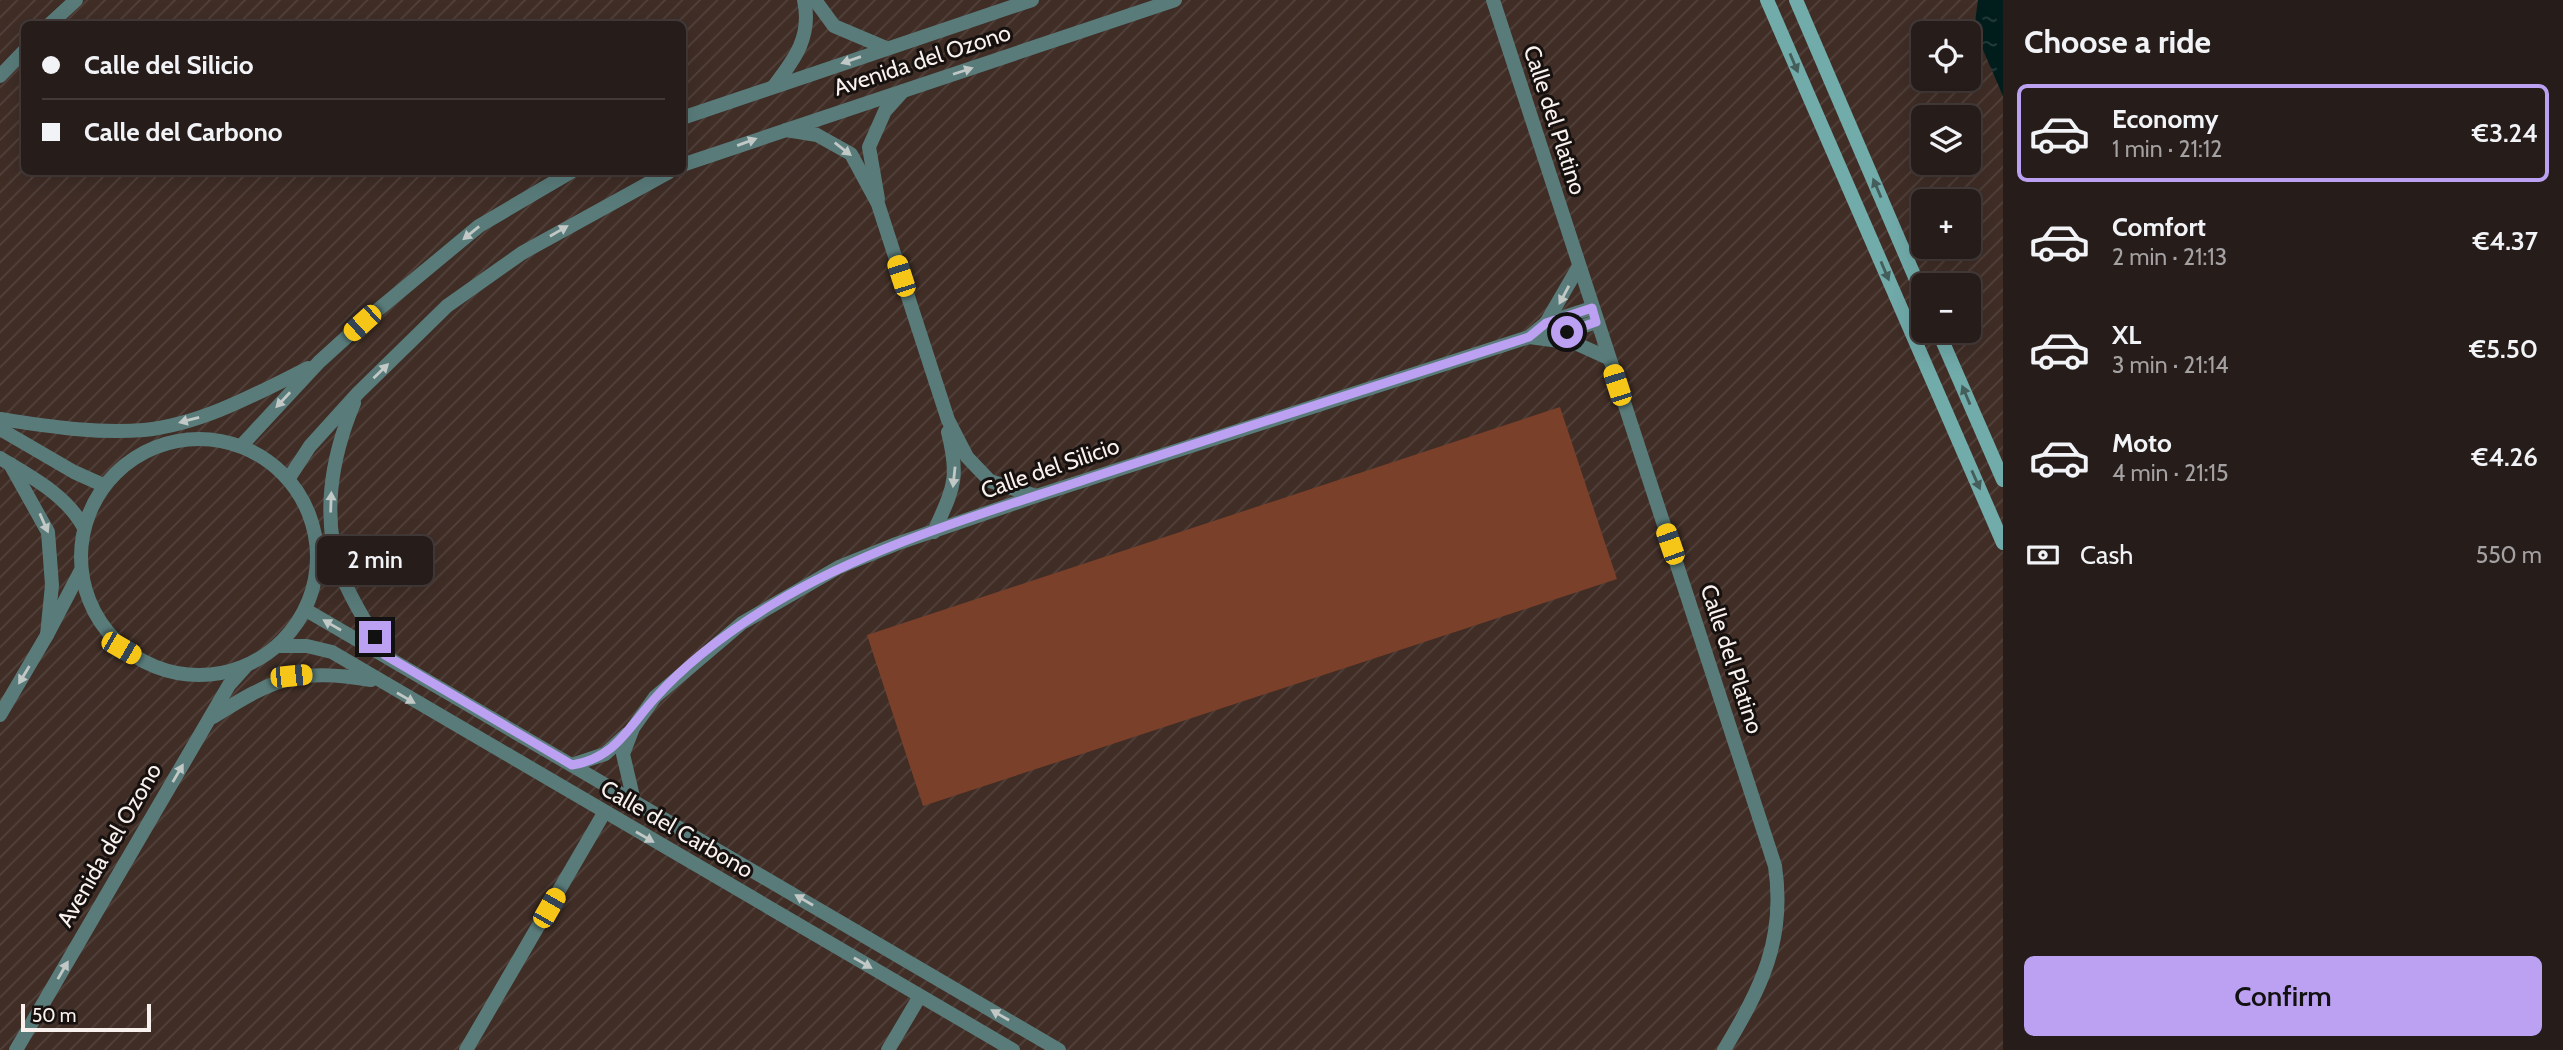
<!DOCTYPE html>
<meta charset="utf-8">
<style>
body{margin:0;font-family:Cabin,sans-serif;background:#2e2523;color:#f1f3f6;height:100vh;display:flex;flex-direction:column;font-size:26px;white-space:nowrap}
*{box-sizing:border-box;margin:0}
p{font-size:23px;color:#a4a1a2}
.icon{flex:none;width:38px;height:38px;fill:none;stroke:currentColor;stroke-width:2;stroke-linecap:round;stroke-linejoin:round}
.map{position:relative;flex:1;overflow:hidden}
.details{display:flex;flex-direction:column;background:#261c1a;width:560px}
.details>*{flex:none}
.hud{position:absolute;left:21px;top:21px;width:665px;height:154px;border-radius:10px;box-shadow:0 7px 28px #0002,0 0 0 2px #423a39;display:grid;align-content:center;height:154px;padding:0 21px;background:#261c1a}
.fabs{position:absolute;left:1911px;top:21px;display:grid;gap:14px}
.fabs a{display:grid;place-items:center;width:70px;height:70px;border-radius:10px;background:#261c1a;box-shadow:0 7px 28px #0002,0 0 0 2px #423a39;font-size:35px}
.scale{position:absolute;left:21px;bottom:18px;width:130px;box-sizing:border-box;padding-left:7px;border:4px solid #f9f1ee;border-top:0;font-size:19px;line-height:24px;white-space:nowrap;color:#f9f1ee;-webkit-text-stroke:5px #16110f;paint-order:stroke}
.end{position:absolute;width:32px;height:32px;margin:-16px;border:9px solid #bca0f2;background:#111;box-shadow:0 0 0 4px #111}
.from{border-radius:50%}
.bubble{position:absolute;height:49px;border-radius:10px;background:#261c1a;box-shadow:0 7px 28px #0002,0 0 0 2px #423a39;font-size:23px;font-weight:600;line-height:49px;text-align:center}
.car{position:absolute;width:21px;height:42px;margin:-21px -10px;border-radius:9px;box-shadow:0 0 5px 2px #0007;background:linear-gradient(#f5c518 24%,#345 0 40%,#f5c518 0 76%,#345 0 86%,#f5c518 0)}
.hud b{display:flex;align-items:center;gap:24px;height:66px;font-size:26px}
.hud b+b{border-top:2px solid #423a39}
.hud i{width:18px;height:18px;background:#f1f3f6}
ul{padding:0;list-style:none}
li{display:flex;align-items:center;gap:21px;height:98px;margin:0 14px 10px;padding:0 7px;border:4px solid transparent;border-radius:10px}
li div{flex:1}
li b{display:block;font-size:26px}
li em{font-style:normal;font-weight:600}
li.active{border-color:#bca0f2}
li>.icon{width:63px;height:63px;stroke-width:1.5}
h2{padding:0 21px;font-size:32px;line-height:84px}
.pay{display:flex;align-items:center;gap:18px;height:77px;padding:0 21px;font-size:26px}
.pay p{margin-inline-start:auto}
.cta{display:flex;gap:14px;margin-top:auto;padding:14px 21px}
.cta a{flex:1;height:80px;border-radius:10px;background:#bca0f2;color:#111;font-size:28px;font-weight:600;line-height:80px;text-align:center}
main{display:flex;flex:1;min-height:0}
.map>svg:first-child{display:block}
.industrial{fill:url(#industrial-furrows);fill-rule:evenodd}
.water{fill:url(#water-ripples)}
.building{fill:#7b402a}
.lines{fill:none;stroke-linecap:round;stroke-linejoin:round}
.street{stroke:#597c7b;stroke-width:14}
.secondary{stroke:#71abaa;stroke-width:14}
.oneway{fill:#c1c8c6}
.oneway2{fill:#445e5c}
.route{stroke:#bca0f2;stroke-width:9}
.labels{text-anchor:middle;dominant-baseline:central;stroke-width:6;stroke-linejoin:round;paint-order:stroke}
.street-label{font-size:23px;fill:#f9f1ee;stroke:#16110f}
</style>
<main>
<div class="map">
<svg width="2003" height="1050" viewBox="0 0 2003 1050">
<defs>
<pattern id="industrial-furrows" width="10" height="10" patternUnits="userSpaceOnUse" patternTransform="scale(1.75)"><rect width="10" height="10" fill="#3f2d26"/><path d="M-1 1l2-2M0 10L10 0M9 11l2-2" fill="none" stroke="#52423b"/></pattern>
<pattern id="water-ripples" width="26" height="14" patternUnits="userSpaceOnUse" patternTransform="scale(1.75)"><rect width="26" height="14" fill="#011e1d"/><path d="M2 4q2-2 4 0t4 0M15 11q2-2 4 0t4 0" fill="none" stroke="#273f3e"/></pattern>
</defs>
<rect width="100%" height="100%" fill="#322622"/>
<path class="industrial" d="M0 0H2003V1050H0ZM24 24H682V172H24ZM1923 33H1969V79H1923ZM1923 117H1969V163H1923ZM1923 201H1969V247H1923ZM1923 285H1969V331H1923Z"/>
<polygon class="water" points="1978,0 2003,0 2003,96 1974,29"/>
<polygon class="building" points="1560,407 1617,579 923,806 867,635"/>
<g class="lines">
<g class="street">
<polyline points="815,0 834,26 886,48"/>
<path d="M1493 0 1775 866C1786 940 1761 988 1724 1050"/>
<polyline points="50,24 76,0"/>
<polyline points="0,76 24,51"/>
<path d="M774 86C795 59 812 36 804 0"/>
<polyline points="682,118 1032,0"/>
<polyline points="786,130 817,135 851,154 878,204 948,420 967,457 990,481 1036,496"/>
<polyline points="682,165 1175,0"/>
<polyline points="878,199 869,147 885,111 903,91"/>
<polyline points="1546,323 1579,266"/>
<polyline points="1529,337 1575,343 1608,358"/>
<polyline points="1548,338 1596,322"/>
<path d="M354 403C331 458 320 521 343 578 353 604 371 630 385 654"/>
<path d="M0 419C48 426 95 434 144 430 202 424 256 394 308 368"/>
<polyline points="0,429 74,472 103,485"/>
<circle cx="199" cy="557" r="118"/>
<polyline points="242,445 319,362 362,323 479,226 571,172"/>
<path d="M0 458C31 477 65 494 83 526"/>
<polyline points="10,464 48,532 52,585 47,635"/>
<polyline points="289,478 310,446 358,393 447,306 522,253 669,172"/>
<path d="M934 532C953 488 960 480 948 432"/>
<polyline points="306,610 1059,1050"/>
<polyline points="278,646 307,646 332,652 1013,1050"/>
<polyline points="0,715 47,635 80,572"/>
<path d="M213 717C275 678 297 668 371 680"/>
<polyline points="572,765 605,754 627,734"/>
<polyline points="634,801 623,754 633,728 655,697 742,623 839,567 896,544 1036,496 1529,337 1546,323 1592,308"/>
<polyline points="16,1050 229,685 246,666"/>
<polyline points="466,1050 604,813"/>
<polyline points="888,1050 920,996"/>
</g>
<g class="secondary">
<polyline points="1767,0 2003,543"/>
<polyline points="1796,0 1923,296"/>
<polyline points="1938,331 2003,480"/>
</g>
</g>
<defs><path id="oneway-solid" d="M-6-.8H1V-3.2L6.5 0L1 3.2V.8H-6Z" transform="scale(1.75)"/></defs>
<g class="oneway">
<use href="#oneway-solid" transform="translate(851 60) rotate(161)"/>
<use href="#oneway-solid" transform="translate(963 71) rotate(-18)"/>
<use href="#oneway-solid" transform="translate(747 142) rotate(-20)"/>
<use href="#oneway-solid" transform="translate(843 149) rotate(38)"/>
<use href="#oneway-solid" transform="translate(559 231) rotate(-30)"/>
<use href="#oneway-solid" transform="translate(471 233) rotate(141)"/>
<use href="#oneway-solid" transform="translate(1564 295) rotate(118)"/>
<use href="#oneway-solid" transform="translate(381 371) rotate(-44)"/>
<use href="#oneway-solid" transform="translate(283 400) rotate(133)"/>
<use href="#oneway-solid" transform="translate(189 420) rotate(165)"/>
<use href="#oneway-solid" transform="translate(954 477) rotate(96)"/>
<use href="#oneway-solid" transform="translate(331 502) rotate(-88)"/>
<use href="#oneway-solid" transform="translate(44 523) rotate(66)"/>
<use href="#oneway-solid" transform="translate(332 625) rotate(-150)"/>
<use href="#oneway-solid" transform="translate(24 675) rotate(121)"/>
<use href="#oneway-solid" transform="translate(406 698) rotate(30)"/>
<use href="#oneway-solid" transform="translate(178 773) rotate(-60)"/>
<use href="#oneway-solid" transform="translate(645 837) rotate(30)"/>
<use href="#oneway-solid" transform="translate(804 900) rotate(-150)"/>
<use href="#oneway-solid" transform="translate(863 963) rotate(30)"/>
<use href="#oneway-solid" transform="translate(63 970) rotate(-60)"/>
<use href="#oneway-solid" transform="translate(1000 1015) rotate(-150)"/>
</g>
<g class="oneway2">
<use href="#oneway-solid" transform="translate(1794 63) rotate(67)"/>
<use href="#oneway-solid" transform="translate(1877 188) rotate(-113)"/>
<use href="#oneway-solid" transform="translate(1885 271) rotate(67)"/>
<use href="#oneway-solid" transform="translate(1966 395) rotate(-113)"/>
<use href="#oneway-solid" transform="translate(1976 480) rotate(66)"/>
</g>
<g class="lines">
<path class="route" d="M375 637 385 655 572 765C616 758 628 727 656 697 688 661 732 629 773 604 871 545 982 514 1090 478 1236 430 1382 384 1529 337L1546 323 1592 308 1596 322 1567 332"/>
</g>
<g class="labels">
<g class="street-label">
<text transform="translate(922 60) rotate(-18)">Avenida del Ozono</text>
<text transform="translate(1555 120) rotate(72)">Calle del Platino</text>
<text transform="translate(1050 468) rotate(-19)">Calle del Silicio</text>
<text transform="translate(1732 659) rotate(72)">Calle del Platino</text>
<text transform="translate(677 829) rotate(30)">Calle del Carbono</text>
<text transform="translate(109 845) rotate(-60)">Avenida del Ozono</text>
</g>
</g>
</svg>
<div class="fabs">
<a><svg class="icon" aria-label="locate" viewBox="0 0 24 24"><circle cx="12" cy="12" r="6"/><path d="M12 2v4M12 18v4M2 12h4M18 12h4"/></svg></a>
<a><svg class="icon" aria-label="layers" viewBox="0 0 24 24"><path d="M12 4l9 5-9 5-9-5zM3 14l9 5 9-5"/></svg></a>
<a>+</a>
<a>−</a>
</div>
<div class="scale">50 m</div>
<i class="end from" style="left:1567px;top:332px"></i>
<i class="end" style="left:375px;top:637px"></i>
<div class="bubble" style="left:317px;top:536px;width:116px">2 min</div>
<i class="car" style="left:901px;top:276px;rotate:342deg"></i>
<i class="car" style="left:362px;top:323px;rotate:228deg"></i>
<i class="car" style="left:1617px;top:385px;rotate:342deg"></i>
<i class="car" style="left:1670px;top:544px;rotate:341deg"></i>
<i class="car" style="left:121px;top:648px;rotate:120deg"></i>
<i class="car" style="left:291px;top:676px;rotate:84deg"></i>
<i class="car" style="left:549px;top:908px;rotate:30deg"></i>
<div class="hud">
<b><i class="from"></i>Calle del Silicio</b>
<b><i></i>Calle del Carbono</b>
</div>
</div>
<section class="details">
<h2>Choose a ride</h2>
<ul>
<li class="active"><svg class="icon" aria-label="car" viewBox="0 0 24 24"><path d="M5 17H2v-5l4-1 3-4h7l3 4 3 1v5h-3M9 17h6M6 11h13"/><circle cx="7" cy="17" r="2"/><circle cx="17" cy="17" r="2"/></svg><div><b>Economy</b><p>1 min · 21:12</p></div><em>€3.24</em></li>
<li><svg class="icon" aria-label="car" viewBox="0 0 24 24"><path d="M5 17H2v-5l4-1 3-4h7l3 4 3 1v5h-3M9 17h6M6 11h13"/><circle cx="7" cy="17" r="2"/><circle cx="17" cy="17" r="2"/></svg><div><b>Comfort</b><p>2 min · 21:13</p></div><em>€4.37</em></li>
<li><svg class="icon" aria-label="car" viewBox="0 0 24 24"><path d="M5 17H2v-5l4-1 3-4h7l3 4 3 1v5h-3M9 17h6M6 11h13"/><circle cx="7" cy="17" r="2"/><circle cx="17" cy="17" r="2"/></svg><div><b>XL</b><p>3 min · 21:14</p></div><em>€5.50</em></li>
<li><svg class="icon" aria-label="car" viewBox="0 0 24 24"><path d="M5 17H2v-5l4-1 3-4h7l3 4 3 1v5h-3M9 17h6M6 11h13"/><circle cx="7" cy="17" r="2"/><circle cx="17" cy="17" r="2"/></svg><div><b>Moto</b><p>4 min · 21:15</p></div><em>€4.26</em></li>
</ul>
<div class="pay"><svg class="icon" aria-label="cash" viewBox="0 0 24 24"><path d="M3 7h18v10H3z"/><circle cx="12" cy="12" r="2"/></svg>Cash<p>550 m</p></div>
<div class="cta"><a>Confirm</a></div>
</section>
</main>
